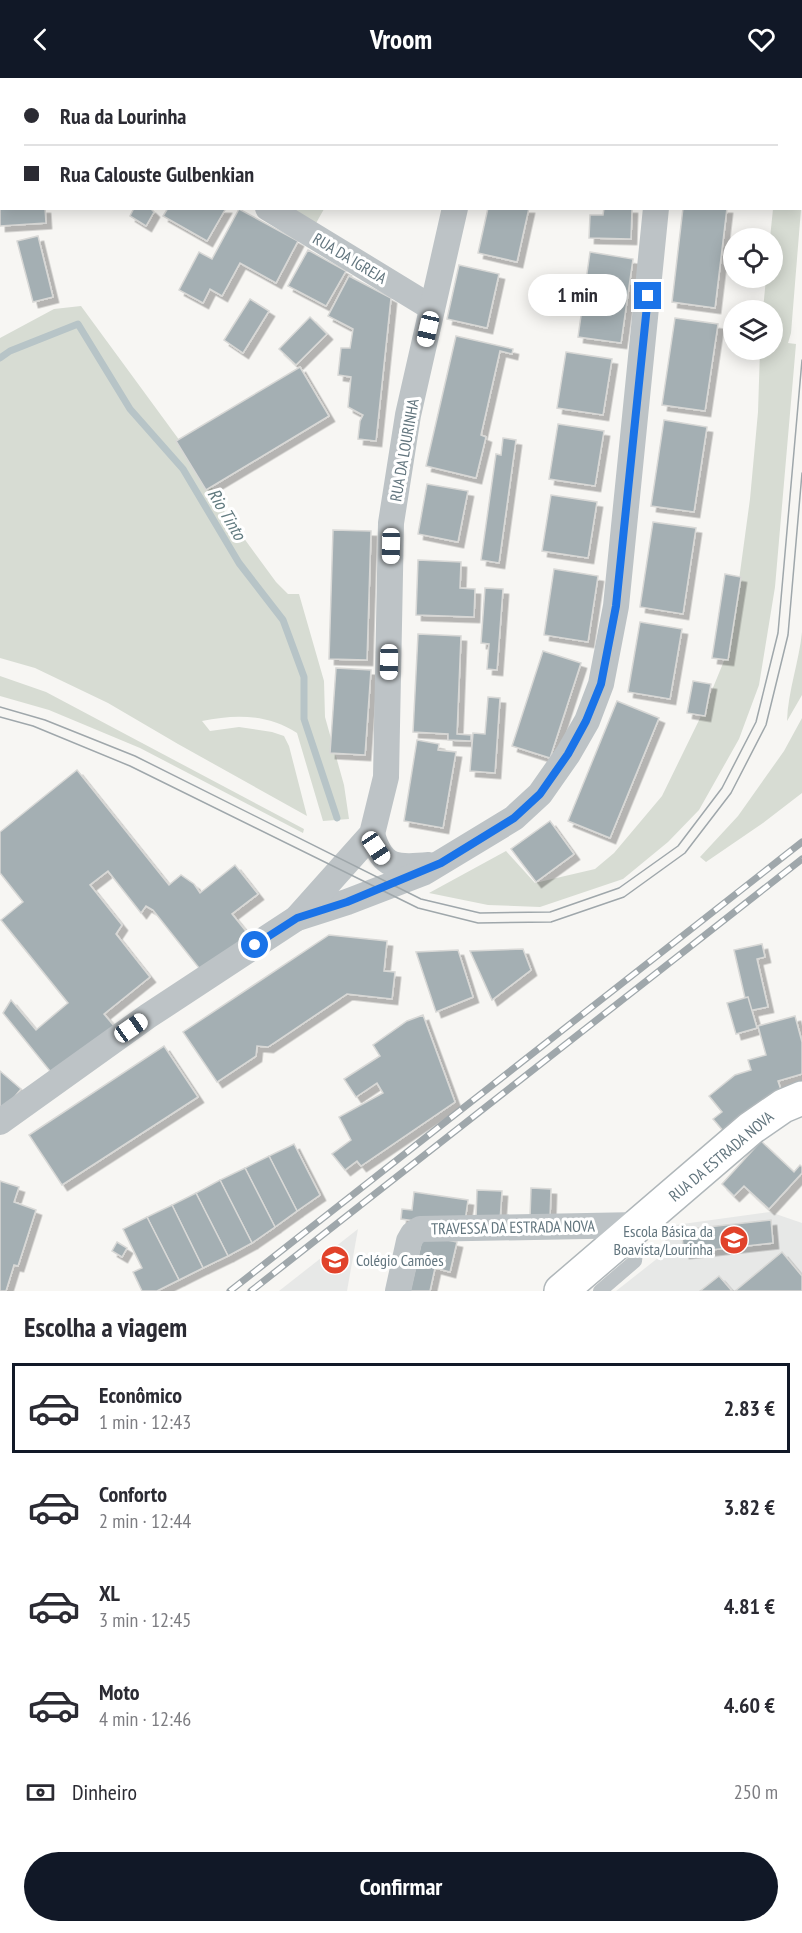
<!DOCTYPE html>
<html lang="pt">
<meta charset="utf-8">
<style>
body{margin:0;font-family:"PT Sans Narrow",sans-serif;background:#f7f7f7;color:#2b2b33;height:100vh;display:flex;flex-direction:column;font-size:22px;white-space:nowrap}
*{box-sizing:border-box;margin:0}
p{font-size:20px;color:#7c7c81}
.icon{flex:none;width:33px;height:33px;fill:none;stroke:currentColor;stroke-width:2;stroke-linecap:round;stroke-linejoin:round}
.map{position:relative;height:1213px;overflow:hidden}
.drawer{display:flex;flex-direction:column;background:#fff;flex:1}
.drawer>*{flex:none}
.banner{position:absolute;left:0px;top:0px;width:802px;height:132px;box-shadow:0 3px 15px #0003;display:grid;align-content:center;height:132px;padding:0 24px;background:#fff}
.fabs{position:absolute;left:723px;top:150px;display:grid;gap:12px}
.fabs a{display:grid;place-items:center;width:60px;height:60px;border-radius:50%;background:#fff;box-shadow:0 3px 15px #0003;font-size:30px}
.end{position:absolute;width:27px;height:27px;margin:-14px;border:8px solid #1a73e8;background:#fff;box-shadow:0 0 0 3px #fff}
.from{border-radius:50%}
.bubble{position:absolute;height:42px;border-radius:21px;background:#fff;box-shadow:0 3px 15px #0003;font-size:20px;font-weight:700;line-height:42px;text-align:center}
.car{position:absolute;width:18px;height:36px;margin:-18px -9px;border-radius:8px;box-shadow:0 0 4px 2px #0007;background:linear-gradient(#fff 24%,#345 0 40%,#fff 0 76%,#345 0 86%,#fff 0)}
.banner b{display:flex;align-items:center;gap:21px;height:57px;font-size:22px}
.banner b+b{border-top:2px solid #e1e1e2}
.banner i{width:15px;height:15px;background:#2b2b33}
ul{padding:0;list-style:none}
li{display:flex;align-items:center;gap:18px;height:90px;margin:0 12px 9px;padding:0 12px;border:3px solid transparent;border-radius:0px}
li div{flex:1}
li b{display:block;font-size:22px}
li em{font-style:normal;font-weight:700}
li.selected{border-color:#111827}
li>.icon{width:54px;height:54px;stroke-width:1.5}
h2{padding:0 24px;font-size:27px;line-height:72px}
.pay{display:flex;align-items:center;gap:15px;height:66px;padding:0 24px;font-size:22px}
.pay p{margin-inline-start:auto}
.primary-button{display:flex;gap:12px;margin-top:auto;padding:12px 24px}
.primary-button a{flex:1;height:69px;border-radius:36px;background:#111827;color:#fff;font-size:24px;font-weight:700;line-height:69px;text-align:center}
header{display:flex;justify-content:space-between;align-items:center;height:78px;padding:0 24px;background:#111827;color:#fff;font-size:27px;font-weight:700}
.map>svg:first-child{display:block}
.built{fill:#e7e8e7}
.green{fill:#d7dcd3}
.lines{fill:none;stroke-linecap:round;stroke-linejoin:round}
.stream{stroke:#b7c4c7;stroke-width:7}
.building{fill:#a4afb3;stroke:#d8d8d6;stroke-width:1.5;filter:url(#shadow)}
.secondary-casing{stroke:#b0b7ba;stroke-width:36}
.lane{stroke:#bdc3c6;stroke-width:14}
.street{stroke:#bdc3c6;stroke-width:26}
.secondary{stroke:#fff;stroke-width:33}
.tram{stroke:#9fa7ab;stroke-width:1.5}
.rail-casing{stroke:#9fa7ab;stroke-width:7}
.rail{stroke:#fff;stroke-width:4.5;stroke-dasharray:14;stroke-linecap:butt}
.route{stroke:#1a73e8;stroke-width:8}
.labels{text-anchor:middle;dominant-baseline:central;stroke-width:6;stroke-linejoin:round;paint-order:stroke}
.street-label{font-size:16px;fill:#62757e;stroke:#fff}
.poi-label{font-size:16px;fill:#62757e;stroke:#fff;text-anchor:end}
.water-label{font-size:18px;font-style:italic;fill:#627b80;stroke:#fff}
</style>
<header><svg class="icon" aria-label="back" viewBox="0 0 24 24"><path d="M15 5l-7 7 7 7"/></svg>Vroom<svg class="icon" aria-label="heart" viewBox="0 0 24 24"><path d="M12 20l-8-8c-3-5 5-10 8-4 3-6 11-1 8 4z"/></svg></header>
<div class="map">
<svg width="802" height="1213" viewBox="0 0 802 1213">
<defs>
<filter id="shadow"><feDropShadow dx="5.5" dy="5.5" stdDeviation="0" flood-color="#0004"/></filter>
</defs>
<rect width="100%" height="100%" fill="#f7f6f3"/>
<g class="built">
<polygon points="770,1134 802,1145 802,1213 616,1213 663,1176 668,1148"/>
<polygon points="358,1151 347,1213 279,1213"/>
</g>
<g class="green">
<polygon points="109,0 397,0 397,2"/>
<polygon points="801,100 802,119 791,255 788,265 796,266 775,509 759,607 739,661 699,732 668,764 623,801 540,829 488,827 429,815 506,773 535,805 595,791 614,775 662,718 703,634 726,578 733,546 750,421 758,334 760,272 772,272 772,232 763,232 766,200 772,200 772,160 770,160 773,131 801,130"/>
<polygon points="287,131 324,131 315,147"/>
<path d="M81 228 210 404 219 426 276 504 288 516H299L324 603 325 639 344 707 349 741 323 743 297 655C267 636 236 636 202 643L210 653 239 649 272 654 284 658 289 668 307 738 178 666 108 625 35 590 0 580V260L54 231Z"/>
<path d="M802 554V617L787 643C788 613 799 584 802 554Z"/>
<polygon points="0,598 46,614 304,751 303,755 140,670 49,632 0,618"/>
<polygon points="802,640 802,715 763,745 706,784 700,779 738,738 784,673"/>
</g>
<g class="lines">
<polyline class="stream" points="0,280 10,273 78,246 130,331 183,391 239,485 283,542 304,599 304,641 337,740"/>
</g>
<g class="building">
<polygon points="516,0 559,0 515,2"/>
<polygon points="0,61 2,61 2,130 45,130 46,145 0,148"/>
<polygon points="134,130 150,130 154,134 146,148 130,138"/>
<polygon points="168,130 226,130 207,163 163,138"/>
<polygon points="488,130 529,130 517,184 478,175"/>
<polygon points="604,130 632,130 631,161 589,160 590,137 603,137"/>
<polygon points="683,130 727,130 715,230 672,224"/>
<polygon points="239,131 298,163 276,205 240,185 222,218 210,211 203,225 179,212 199,174 212,181"/>
<polygon points="38,158 53,219 33,224 17,163"/>
<polygon points="308,172 346,193 326,228 288,208"/>
<polygon points="590,174 633,181 621,265 578,259"/>
<polygon points="459,187 499,196 487,250 447,241"/>
<polygon points="349,198 391,220 376,363 358,361 360,343 363,337 348,329 351,299 338,297 341,270 350,270 353,251 328,238"/>
<polygon points="250,221 269,233 243,275 224,262"/>
<polygon points="310,239 327,256 296,287 279,271"/>
<polygon points="675,240 718,246 705,333 662,327"/>
<polygon points="456,258 513,271 512,276 500,273 481,357 486,359 476,400 426,388"/>
<polygon points="566,274 612,281 603,337 557,330"/>
<polygon points="300,289 329,338 206,412 176,363"/>
<polygon points="664,342 707,349 694,434 651,428"/>
<polygon points="558,346 604,353 595,408 549,401"/>
<polygon points="503,360 516,362 499,485 481,482 496,376 501,377"/>
<polygon points="427,406 468,413 458,464 418,456"/>
<polygon points="551,417 597,424 588,480 542,473"/>
<polygon points="653,444 696,450 683,536 640,529"/>
<polygon points="333,452 371,453 367,582 329,581"/>
<polygon points="418,482 461,484 460,510 475,511 474,539 416,537"/>
<polygon points="554,491 598,498 588,564 544,557"/>
<polygon points="725,496 741,499 728,582 712,580"/>
<polygon points="485,510 503,511 497,592 487,591 489,566 481,565"/>
<polygon points="640,544 682,551 670,621 628,614"/>
<polygon points="418,556 461,558 457,656 471,657 471,663 448,662 448,656 413,654"/>
<polygon points="543,573 581,585 550,680 512,668"/>
<polygon points="336,590 371,592 365,677 330,675"/>
<polygon points="693,603 711,606 705,638 687,635"/>
<polygon points="488,619 500,620 495,695 470,693 473,655 485,656"/>
<polygon points="617,623 659,640 610,760 568,743"/>
<polygon points="417,662 439,666 438,672 456,674 443,750 404,743"/>
<polygon points="77,692 169,807 181,797 194,806 200,815 235,787 258,816 232,836 249,857 203,895 153,832 146,828 141,835 108,793 90,807 122,847 116,856 150,899 104,936 115,949 54,998 3,935 11,922 36,952 68,925 1,842 23,824 0,795 0,754"/>
<polygon points="550,743 574,776 536,804 511,771"/>
<polygon points="329,857 387,863 384,893 395,894 392,921 347,916 268,969 257,968 256,978 217,1004 183,954"/>
<polygon points="762,866 765,879 757,881 768,929 748,933 734,872"/>
<polygon points="523,871 531,892 492,922 470,873"/>
<polygon points="458,872 473,919 436,934 416,874"/>
<polygon points="748,919 757,950 736,956 727,925"/>
<polygon points="423,937 455,1024 361,1088 357,1083 345,1092 332,1076 351,1062 339,1039 383,1015 377,1005 356,1019 344,1001 380,978 373,967 407,943"/>
<polygon points="795,938 802,964 802,996 778,1003 783,1018 725,1055 713,1041 722,1034 709,1018 735,997 751,992 748,982 766,977 758,948"/>
<polygon points="164,968 198,1019 62,1107 29,1057"/>
<polygon points="0,993 21,1011 2,1034 0,1032"/>
<polygon points="761,1063 794,1094 800,1087 802,1089 802,1095 769,1131 744,1108 734,1118 722,1106"/>
<polygon points="294,1066 320,1117 297,1133 269,1078"/>
<polygon points="269,1078 297,1133 275,1149 245,1090"/>
<polygon points="245,1090 275,1149 252,1165 220,1102"/>
<polygon points="220,1102 252,1165 228,1178 196,1115"/>
<polygon points="0,1103 19,1109 14,1124 36,1132 18,1188 14,1187 6,1213 0,1213"/>
<polygon points="531,1110 551,1111 550,1140 530,1139"/>
<polygon points="477,1112 502,1113 500,1143 476,1141"/>
<polygon points="414,1114 468,1122 464,1150 401,1141 402,1131 412,1132"/>
<polygon points="196,1115 228,1178 203,1190 172,1127"/>
<polygon points="172,1127 203,1190 179,1202 147,1139"/>
<polygon points="147,1139 179,1202 157,1213 142,1213 133,1194 142,1190 123,1151"/>
<polygon points="771,1142 773,1165 684,1175 681,1152"/>
<polygon points="423,1157 457,1164 450,1194 435,1190 430,1213 410,1213"/>
<polygon points="117,1164 127,1170 122,1179 112,1173"/>
<polygon points="782,1174 802,1198 802,1213 735,1213"/>
<polygon points="719,1198 732,1213 700,1213"/>
</g>
<g class="lines">
<g class="secondary-casing">
<polyline id="secondary" points="561,1213 751,1050 783,1028 802,1020"/>
</g>
<polyline class="lane" points="600,1213 635,1183 638,1153"/>
<g class="street">
<polyline points="99,0 99,2"/>
<polyline points="654,0 654,2"/>
<polyline points="486,2 486,0"/>
<polyline points="731,2 732,0"/>
<polyline points="268,130 432,230"/>
<path d="M372 756C382 791 397 790 429 787"/>
<polyline points="297,840 347,824 425,794 514,740 540,716 568,676 587,643 601,606 616,528 656,130"/>
<polyline points="0,1044 148,938 297,840 372,756 386,699 391,445 408,337 455,130"/>
<polyline points="398,1213 409,1163 413,1156 420,1151 639,1147"/>
</g>
<use href="#secondary" class="secondary"/>
<g class="tram">
<polyline points="0,629 45,642 135,678 421,821 480,835 550,834 619,810 678,768 722,710 756,644 778,555 802,282"/>
<polyline points="0,639 33,648 130,688 418,830 478,845 551,844 624,819 685,775 731,715 766,647 788,557 802,395"/>
</g>
<g class="rail-casing">
<g id="rail">
<polyline points="230,1213 802,764"/>
<polyline points="251,1213 802,781"/>
</g>
</g>
<use href="#rail" class="rail"/>
</g>
<g class="lines">
<polyline class="route" points="255,867 297,840 347,824 441,785 514,740 540,716 568,676 586,643 601,606 616,528 648,218"/>
</g>
<defs>
<g id="school-disc" transform="scale(1.5)"><circle r="9.5" fill="#e1422a" stroke="#fff"/><path d="M0-5L7-2L0 1L-7-2ZM-4 1L0 2.5L4 1V4Q0 6-4 4Z" fill="#fff"/></g>
</defs>
<g fill-rule="evenodd">
<use href="#school-disc" x="734" y="1162"/>
<use href="#school-disc" x="335" y="1182"/>
</g>
<g class="labels">
<g class="street-label">
<text transform="translate(350 180) rotate(31)">RUA DA IGREJA</text>
<text transform="translate(404 372) rotate(-80)">RUA DA LOURINHA</text>
<text transform="translate(721 1078) rotate(-40)">RUA DA ESTRADA NOVA</text>
<text transform="translate(513 1149) rotate(-1)">TRAVESSA DA ESTRADA NOVA</text>
</g>
<g class="poi-label">
<text x="713" y="1153">Escola Básica da<tspan x="713" dy="18">Boavista/Lourinha</tspan></text>
<text x="356" y="1182" text-anchor="start">Colégio Camões</text>
</g>
<g class="water-label">
<text transform="translate(227 436) rotate(59)">Rio Tinto</text>
</g>
</g>
</svg>
<div class="fabs">
<a><svg class="icon" aria-label="locate" viewBox="0 0 24 24"><circle cx="12" cy="12" r="6"/><path d="M12 2v4M12 18v4M2 12h4M18 12h4"/></svg></a>
<a><svg class="icon" aria-label="layers" viewBox="0 0 24 24"><path d="M12 4l9 5-9 5-9-5zM3 14l9 5 9-5"/></svg></a>
</div>
<i class="end from" style="left:255px;top:867px"></i>
<i class="end" style="left:648px;top:218px"></i>
<div class="bubble" style="left:528px;top:196px;width:99px">1 min</div>
<i class="car" style="left:428px;top:251px;rotate:193deg"></i>
<i class="car" style="left:391px;top:468px;rotate:181deg"></i>
<i class="car" style="left:389px;top:584px;rotate:181deg"></i>
<i class="car" style="left:376px;top:770px;rotate:146deg"></i>
<i class="car" style="left:131px;top:950px;rotate:55deg"></i>
<div class="banner">
<b><i class="from"></i>Rua da Lourinha</b>
<b><i></i>Rua Calouste Gulbenkian</b>
</div>
</div>
<section class="drawer">
<h2>Escolha a viagem</h2>
<ul>
<li class="selected"><svg class="icon" aria-label="car" viewBox="0 0 24 24"><path d="M5 17H2v-5l4-1 3-4h7l3 4 3 1v5h-3M9 17h6M6 11h13"/><circle cx="7" cy="17" r="2"/><circle cx="17" cy="17" r="2"/></svg><div><b>Econômico</b><p>1 min · 12:43</p></div><em>2.83 €</em></li>
<li><svg class="icon" aria-label="car" viewBox="0 0 24 24"><path d="M5 17H2v-5l4-1 3-4h7l3 4 3 1v5h-3M9 17h6M6 11h13"/><circle cx="7" cy="17" r="2"/><circle cx="17" cy="17" r="2"/></svg><div><b>Conforto</b><p>2 min · 12:44</p></div><em>3.82 €</em></li>
<li><svg class="icon" aria-label="car" viewBox="0 0 24 24"><path d="M5 17H2v-5l4-1 3-4h7l3 4 3 1v5h-3M9 17h6M6 11h13"/><circle cx="7" cy="17" r="2"/><circle cx="17" cy="17" r="2"/></svg><div><b>XL</b><p>3 min · 12:45</p></div><em>4.81 €</em></li>
<li><svg class="icon" aria-label="car" viewBox="0 0 24 24"><path d="M5 17H2v-5l4-1 3-4h7l3 4 3 1v5h-3M9 17h6M6 11h13"/><circle cx="7" cy="17" r="2"/><circle cx="17" cy="17" r="2"/></svg><div><b>Moto</b><p>4 min · 12:46</p></div><em>4.60 €</em></li>
</ul>
<div class="pay"><svg class="icon" aria-label="cash" viewBox="0 0 24 24"><path d="M3 7h18v10H3z"/><circle cx="12" cy="12" r="2"/></svg>Dinheiro<p>250 m</p></div>
<div class="primary-button"><a>Confirmar</a></div>
</section>
